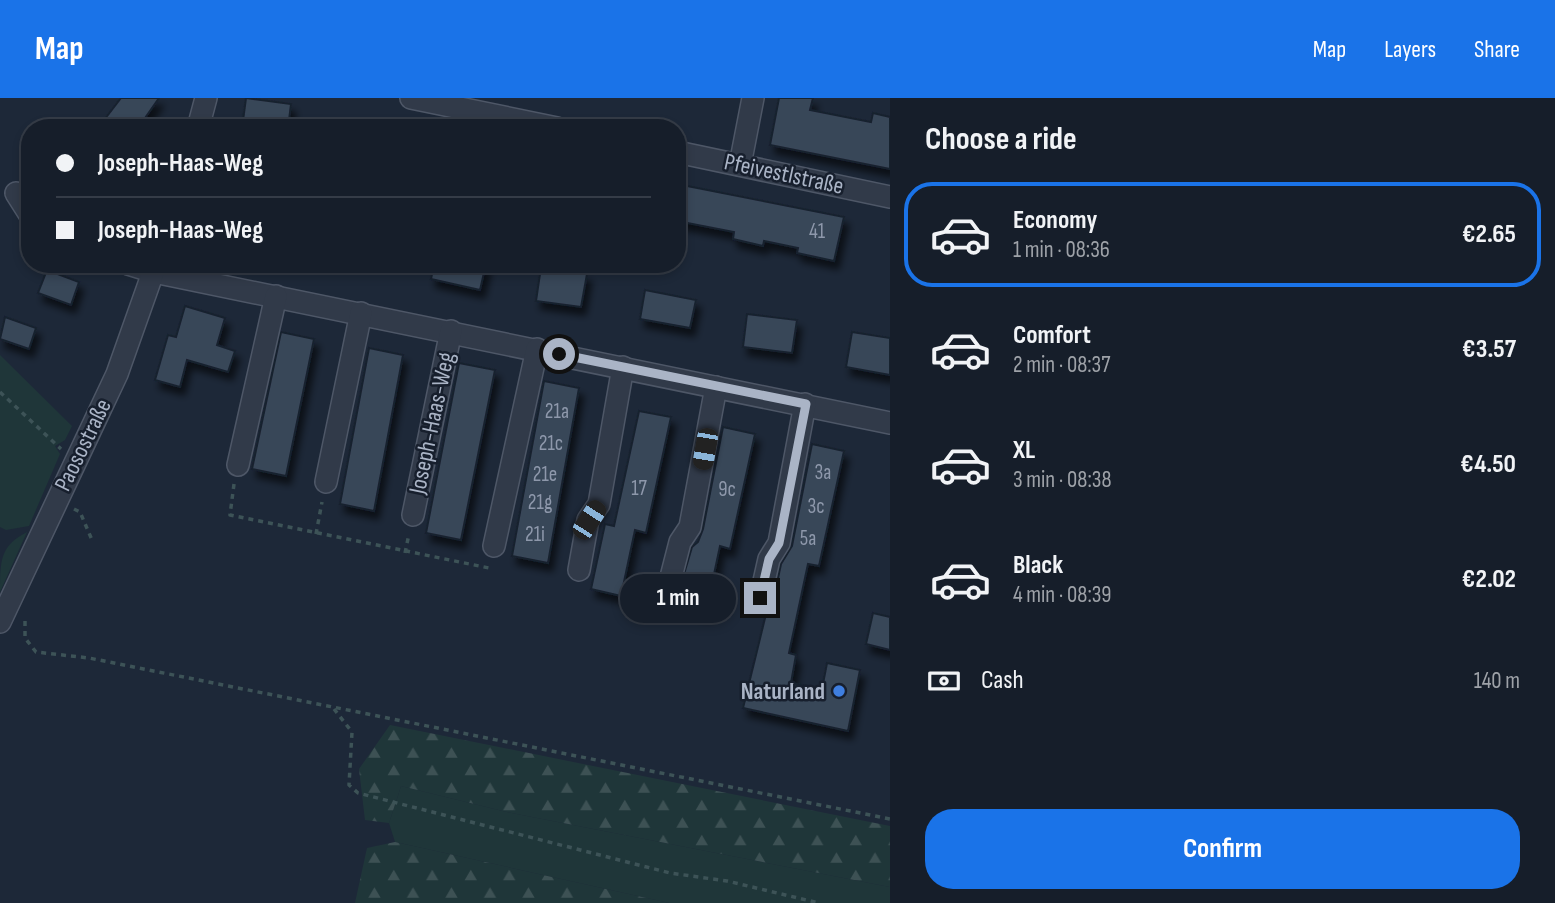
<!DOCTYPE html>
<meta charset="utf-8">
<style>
body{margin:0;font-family:"Sofia Sans Condensed",sans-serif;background:#232b36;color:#f1f3f6;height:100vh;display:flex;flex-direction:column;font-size:26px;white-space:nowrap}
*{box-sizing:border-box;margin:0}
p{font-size:23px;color:#9ea2a8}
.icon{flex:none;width:38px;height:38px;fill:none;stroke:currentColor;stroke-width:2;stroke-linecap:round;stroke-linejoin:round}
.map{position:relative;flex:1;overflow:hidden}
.sheet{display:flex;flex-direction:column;background:#161e2a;width:665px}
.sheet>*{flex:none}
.guide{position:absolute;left:21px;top:21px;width:665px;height:154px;border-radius:28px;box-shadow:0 4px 10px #0003,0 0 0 2px #353c47;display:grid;align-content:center;height:154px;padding:0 35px;background:#161e2a}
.end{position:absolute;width:32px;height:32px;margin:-16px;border:9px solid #aab4c6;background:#111;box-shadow:0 0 0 4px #111}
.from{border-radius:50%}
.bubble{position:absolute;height:49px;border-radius:24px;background:#161e2a;box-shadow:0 4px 10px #0003,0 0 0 2px #353c47;font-size:23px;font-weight:700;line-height:49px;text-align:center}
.car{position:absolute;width:21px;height:42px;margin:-21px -10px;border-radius:9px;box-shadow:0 0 5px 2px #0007;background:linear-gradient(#222 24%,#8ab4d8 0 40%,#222 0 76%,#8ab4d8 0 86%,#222 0)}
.guide b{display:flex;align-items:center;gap:24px;height:66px;font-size:26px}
.guide b+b{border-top:2px solid #353c47}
.guide i{width:18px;height:18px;background:#f1f3f6}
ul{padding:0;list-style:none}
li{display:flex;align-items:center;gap:21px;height:105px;margin:0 14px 10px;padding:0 21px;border:4px solid transparent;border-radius:28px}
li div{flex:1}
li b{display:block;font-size:26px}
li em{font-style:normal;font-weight:700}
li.selected{border-color:#1a73e8}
li>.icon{width:63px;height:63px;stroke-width:1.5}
h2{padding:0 35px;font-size:32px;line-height:84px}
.pay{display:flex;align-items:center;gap:18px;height:77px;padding:0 35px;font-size:26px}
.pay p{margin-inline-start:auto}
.cta{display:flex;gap:14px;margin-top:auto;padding:14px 35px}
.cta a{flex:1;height:80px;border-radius:28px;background:#1a73e8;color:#fff;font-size:28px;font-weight:700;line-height:80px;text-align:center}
header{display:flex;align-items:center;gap:42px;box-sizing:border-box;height:98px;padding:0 35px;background:#1a73e8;color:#fff}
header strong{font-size:33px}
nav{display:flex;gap:38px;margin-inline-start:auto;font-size:24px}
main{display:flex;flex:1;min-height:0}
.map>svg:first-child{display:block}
.green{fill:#1f3639}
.forest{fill:url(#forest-firs)}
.building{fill:#394659;stroke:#19212f;stroke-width:2;filter:url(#shadow)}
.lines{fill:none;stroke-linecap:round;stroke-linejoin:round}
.minor-casing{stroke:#4e5767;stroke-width:24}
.path{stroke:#3d5357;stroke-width:3.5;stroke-dasharray:5 5;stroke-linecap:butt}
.minor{stroke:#313a49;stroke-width:21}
.route{stroke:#aab4c6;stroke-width:9}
.shop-dot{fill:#3f7fe0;stroke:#171f2d;stroke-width:2.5}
.labels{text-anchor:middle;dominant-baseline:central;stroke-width:5;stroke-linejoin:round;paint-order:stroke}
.number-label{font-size:21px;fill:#8e98ab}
.street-label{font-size:24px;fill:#aab4c6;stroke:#171f2d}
.poi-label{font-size:24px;font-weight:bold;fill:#aab4c6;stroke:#171f2d;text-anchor:end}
</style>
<header>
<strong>Map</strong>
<nav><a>Map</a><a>Layers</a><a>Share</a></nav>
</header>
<main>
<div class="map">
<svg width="890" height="805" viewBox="0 0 890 805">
<defs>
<pattern id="forest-firs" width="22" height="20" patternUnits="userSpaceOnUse" patternTransform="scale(1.75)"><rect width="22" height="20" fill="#1f3639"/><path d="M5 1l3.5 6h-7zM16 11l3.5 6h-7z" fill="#3d5154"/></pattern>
<filter id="shadow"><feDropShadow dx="4.5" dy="8" stdDeviation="3.5" flood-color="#0009"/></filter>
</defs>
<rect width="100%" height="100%" fill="#1d2838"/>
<g class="green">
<polygon points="0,257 72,328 65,342 55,348 60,356 29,428 6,432 0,429"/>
<path d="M27 434 0 494C0 462 0 448 27 434Z"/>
<polygon points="401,688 507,714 890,789 890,805 669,805 395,744 389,725"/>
</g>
<g class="forest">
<polygon points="390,627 890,728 890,789 507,714 401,688 389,725 365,722 359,671"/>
<polygon points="395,744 669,805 355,805 367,750"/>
</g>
<g class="building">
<polygon points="121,0 159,0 138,30 98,30"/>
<polygon points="246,0 291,6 288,30 242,30"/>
<polygon points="779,0 813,0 810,12 871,24 873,15 890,19 890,71 770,47"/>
<polygon points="677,86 844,119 834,163 797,155 798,150 764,143 763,148 733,141 734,134 677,123"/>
<polygon points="434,166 486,166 480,192 431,181"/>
<polygon points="541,169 587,176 581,209 536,203"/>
<polygon points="47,172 79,184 71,207 38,195"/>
<polygon points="645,192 696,202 690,230 640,221"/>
<polygon points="185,208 225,220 217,247 235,253 228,274 187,262 180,289 155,282 168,237 176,239"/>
<polygon points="747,216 797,222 792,255 743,249"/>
<polygon points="5,219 36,230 29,251 0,241"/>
<polygon points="281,234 314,241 286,378 252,371"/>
<polygon points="852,234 890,240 890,277 846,269"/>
<polygon points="369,250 403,257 374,413 340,406"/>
<polygon points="459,265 495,272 461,442 426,435"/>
<polygon points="544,283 579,290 548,465 512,458"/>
<polygon points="639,313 671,319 646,435 635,432 621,498 591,491 605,426 614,428"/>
<polygon points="723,329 755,336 730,451 720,448 706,514 675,507 692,449 698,444 703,431"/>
<polygon points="812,346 844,353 819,468 808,466 789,555 796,557 791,585 822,591 827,565 860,572 848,633 743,610 767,512 773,504 781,466 792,448"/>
<polygon points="873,515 890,519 890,552 866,546"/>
</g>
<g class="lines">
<g class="minor-casing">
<g id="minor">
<polyline points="411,0 557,30"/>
<polyline points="198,30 206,0"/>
<polyline points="677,54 890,99"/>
<polyline points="740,67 753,0"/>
<polyline points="16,95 30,117"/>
<polyline points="128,166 154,174 890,325"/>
<polyline points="238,367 276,198"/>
<polyline points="326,384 361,215"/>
<polyline points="413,417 451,233"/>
<polyline points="494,448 537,251"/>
<polyline points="579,472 588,422 599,406 623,269"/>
<polyline points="670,483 680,444 690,429 716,289"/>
<polyline points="760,501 769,461 779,445 805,306"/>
<polyline points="0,524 117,276 156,166"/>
</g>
</g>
<g class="path">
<polyline points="0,294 61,351"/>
<polyline points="234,386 230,417 489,470"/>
<polyline points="74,411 80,414 92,442"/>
<polyline points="316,436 322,404"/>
<polyline points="405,455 409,436"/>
<polyline points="25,523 25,540 36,554 89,560 890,721"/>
<polyline points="334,611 352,634 349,687 358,695 670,775 727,783 819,805"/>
</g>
<use href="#minor" class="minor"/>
</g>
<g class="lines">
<polyline class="route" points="559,256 806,306 779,445 769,461 760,500"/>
</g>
<circle class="shop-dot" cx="839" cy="593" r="7"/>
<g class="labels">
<g class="number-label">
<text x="817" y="133">41</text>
<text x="557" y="313">21a</text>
<text x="551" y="345">21c</text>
<text x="823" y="374">3a</text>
<text x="545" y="376">21e</text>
<text x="639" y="390">17</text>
<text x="727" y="391">9c</text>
<text x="540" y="404">21g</text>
<text x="816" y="408">3c</text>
<text x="535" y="436">21i</text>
<text x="808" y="440">5a</text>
</g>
<g class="street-label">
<text transform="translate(784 76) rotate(12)">Pfeivestlstraße</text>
<text transform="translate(432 325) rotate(-78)">Joseph-Haas-Weg</text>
<text transform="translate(83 347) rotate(-64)">Paosostraße</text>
</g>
<g class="poi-label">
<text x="825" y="593">Naturland</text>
</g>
</g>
</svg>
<i class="end from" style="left:559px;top:256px"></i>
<i class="end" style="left:760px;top:500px"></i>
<div class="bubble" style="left:620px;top:476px;width:116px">1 min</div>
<i class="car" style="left:705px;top:351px;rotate:190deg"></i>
<i class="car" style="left:589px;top:422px;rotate:33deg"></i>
<div class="guide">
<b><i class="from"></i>Joseph-Haas-Weg</b>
<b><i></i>Joseph-Haas-Weg</b>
</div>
</div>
<section class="sheet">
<h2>Choose a ride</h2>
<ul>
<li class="selected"><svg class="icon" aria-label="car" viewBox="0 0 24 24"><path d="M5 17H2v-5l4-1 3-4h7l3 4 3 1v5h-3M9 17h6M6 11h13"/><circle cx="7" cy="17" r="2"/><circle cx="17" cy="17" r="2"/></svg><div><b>Economy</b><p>1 min · 08:36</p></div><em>€2.65</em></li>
<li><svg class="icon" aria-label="car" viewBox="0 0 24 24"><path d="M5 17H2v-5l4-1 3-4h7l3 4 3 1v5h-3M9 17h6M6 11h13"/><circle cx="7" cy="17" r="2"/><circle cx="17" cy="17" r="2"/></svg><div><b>Comfort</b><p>2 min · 08:37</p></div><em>€3.57</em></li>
<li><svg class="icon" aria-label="car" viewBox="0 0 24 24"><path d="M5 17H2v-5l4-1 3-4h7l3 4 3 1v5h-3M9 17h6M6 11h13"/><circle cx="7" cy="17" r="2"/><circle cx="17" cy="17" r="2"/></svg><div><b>XL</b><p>3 min · 08:38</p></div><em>€4.50</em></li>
<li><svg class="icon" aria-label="car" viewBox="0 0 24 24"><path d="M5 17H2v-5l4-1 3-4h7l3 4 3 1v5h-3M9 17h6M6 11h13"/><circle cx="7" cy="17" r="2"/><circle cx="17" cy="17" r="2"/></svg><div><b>Black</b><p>4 min · 08:39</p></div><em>€2.02</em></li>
</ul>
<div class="pay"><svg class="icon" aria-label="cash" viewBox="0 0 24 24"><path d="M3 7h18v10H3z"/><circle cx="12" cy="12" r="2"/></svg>Cash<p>140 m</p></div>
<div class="cta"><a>Confirm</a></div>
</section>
</main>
